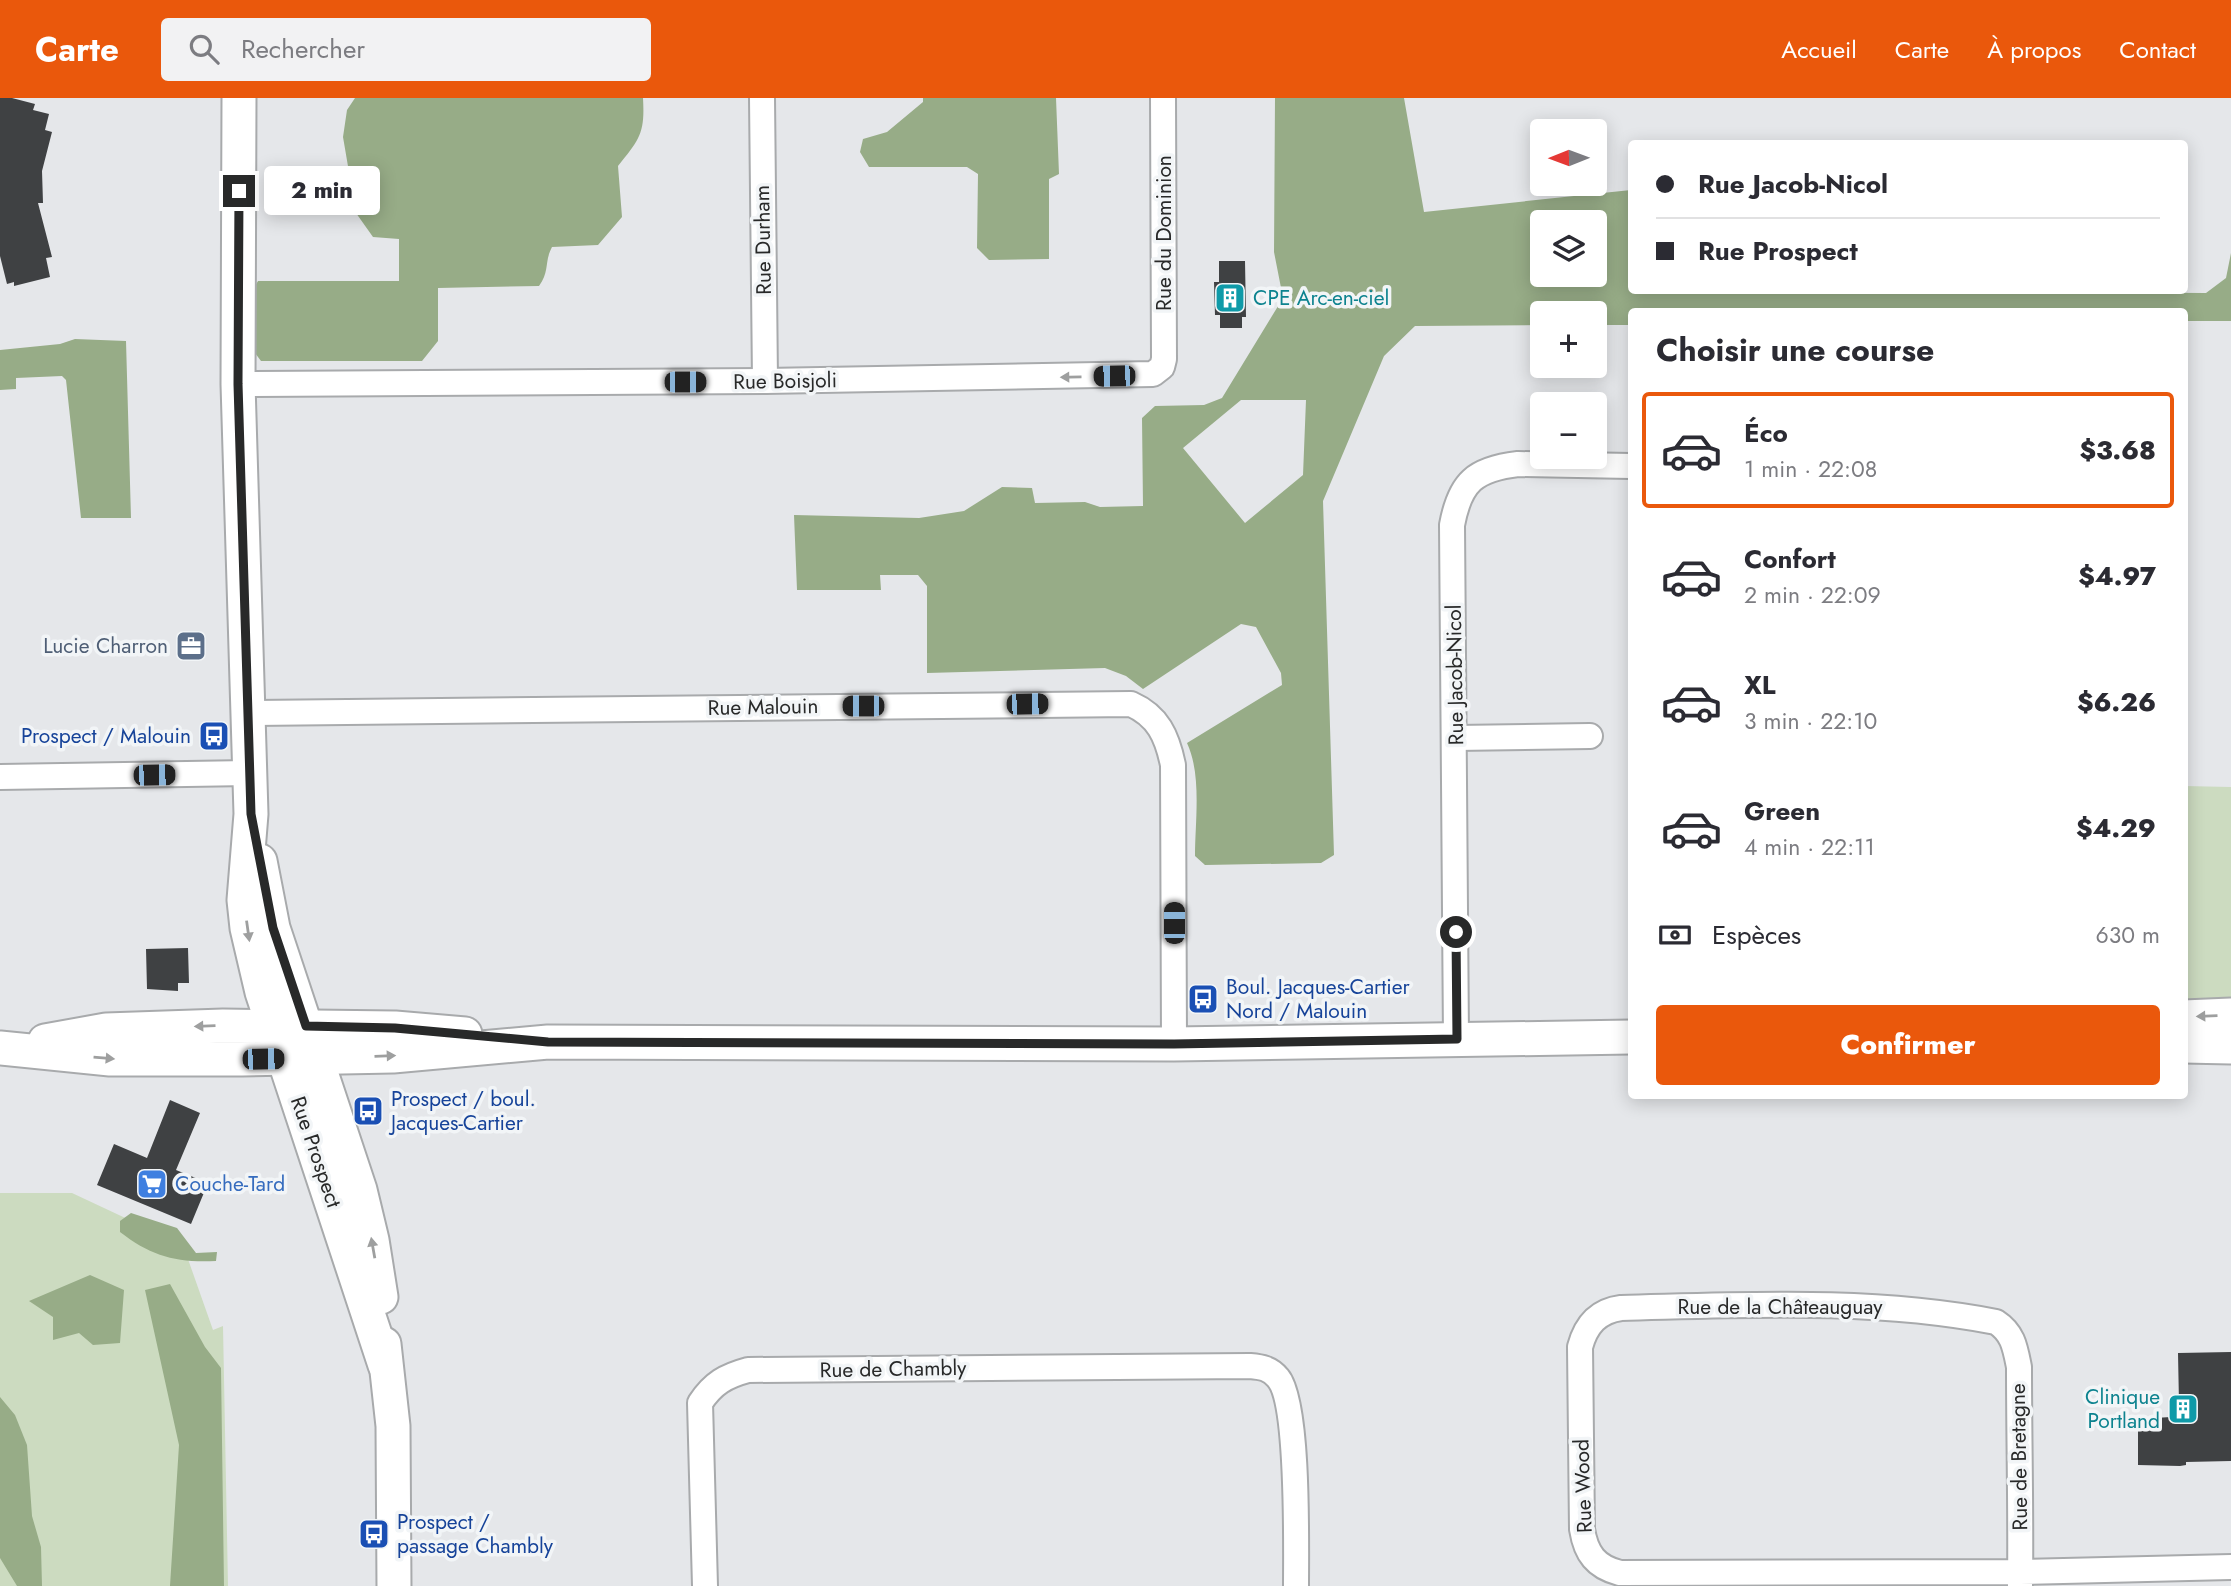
<!DOCTYPE html>
<html lang="fr">
<meta charset="utf-8">
<style>
body{margin:0;font-family:Jost,sans-serif;background:#f2f2f3;color:#2b2b33;height:100vh;display:flex;flex-direction:column;font-size:26px;white-space:nowrap}
*{box-sizing:border-box;margin:0}
p{font-size:23px;color:#7c7c81}
.icon{flex:none;width:38px;height:38px;fill:none;stroke:currentColor;stroke-width:2;stroke-linecap:round;stroke-linejoin:round}
.map{position:relative;flex:1;overflow:hidden}
.panel{position:absolute;left:1628px;top:210px;width:560px;height:791px;display:flex;flex-direction:column;background:#fff;border-radius:7px;box-shadow:0 4px 18px #0003}
.panel>*{flex:none}
.top-card{position:absolute;left:1628px;top:42px;width:560px;height:154px;border-radius:7px;box-shadow:0 4px 18px #0003;display:grid;align-content:center;height:154px;padding:0 28px;background:#fff}
.needle{width:46px;rotate:269deg}
.buttons{position:absolute;left:1530px;top:21px;display:grid;gap:14px}
.buttons a{display:grid;place-items:center;width:77px;height:77px;border-radius:7px;background:#fff;box-shadow:0 4px 18px #0003;font-size:35px}
.end{position:absolute;width:32px;height:32px;margin:-16px;border:9px solid #282929;background:#fff;box-shadow:0 0 0 4px #fff}
.from{border-radius:50%}
.bubble{position:absolute;height:49px;border-radius:7px;background:#fff;box-shadow:0 4px 18px #0003;font-size:23px;font-weight:800;line-height:49px;text-align:center}
.car{position:absolute;width:21px;height:42px;margin:-21px -10px;border-radius:9px;box-shadow:0 0 5px 2px #0007;background:linear-gradient(#222 24%,#8ab4d8 0 40%,#222 0 76%,#8ab4d8 0 86%,#222 0)}
.top-card b{display:flex;align-items:center;gap:24px;height:66px;font-size:26px}
.top-card b+b{border-top:2px solid #e1e1e2}
.top-card i{width:18px;height:18px;background:#2b2b33}
ul{padding:0;list-style:none}
li{display:flex;align-items:center;gap:21px;height:116px;margin:0 14px 10px;padding:0 14px;border:4px solid transparent;border-radius:7px}
li div{flex:1}
li b{display:block;font-size:26px}
li em{font-style:normal;font-weight:800}
li.active{border-color:#ea580c}
li>.icon{width:63px;height:63px;stroke-width:1.5}
h2{padding:0 28px;font-size:32px;line-height:84px}
.pay{display:flex;align-items:center;gap:18px;height:77px;padding:0 28px;font-size:26px}
.pay p{margin-inline-start:auto}
.cta{display:flex;gap:14px;margin-top:auto;padding:14px 28px}
.cta a{flex:1;height:80px;border-radius:7px;background:#ea580c;color:#fff;font-size:28px;font-weight:800;line-height:80px;text-align:center}
header{display:flex;align-items:center;gap:42px;box-sizing:border-box;height:98px;padding:0 35px;background:#ea580c;color:#fff}
header strong{font-size:33px}
nav{display:flex;gap:38px;margin-inline-start:auto;font-size:24px}
.search{width:490px;height:63px;background:#f2f2f3;display:flex;align-items:center;gap:18px;box-sizing:border-box;padding:0 24px;border-radius:7px;color:#7c7c81;font-size:26px}
.map>svg:first-child{display:block}
.green{fill:#ccdbc0}
.forest{fill:#97ac87;fill-rule:evenodd}
.building{fill:#3f4143}
.lines{fill:none;stroke-linecap:round;stroke-linejoin:round}
.street-casing{stroke:#a8aaac;stroke-width:28}
.secondary-casing{stroke:#a8aaac;stroke-width:37}
.street{stroke:#fff;stroke-width:24}
.secondary{stroke:#fff;stroke-width:33}
.oneway{fill:#9e9f9f}
.route{stroke:#282929;stroke-width:9}
.labels{text-anchor:middle;dominant-baseline:central;stroke-width:7;stroke-linejoin:round;paint-order:stroke}
.street-label{font-size:21px;fill:#282929;stroke:#f2f5f7}
.culture-label{font-size:21px;fill:#0d838f;stroke:#f2f5f7;text-anchor:start}
.service-label{font-size:21px;fill:#4e5e75;stroke:#f2f5f7;text-anchor:end}
.transit-label{font-size:21px;fill:#164399;stroke:#f2f5f7;text-anchor:start}
.shop-label{font-size:21px;fill:#366cbe;stroke:#f2f5f7;text-anchor:start}
</style>
<header>
<strong>Carte</strong>
<div class="search"><svg class="icon" aria-label="search" viewBox="0 0 24 24"><circle cx="10" cy="10" r="6"/><path d="M15 15l6 6"/></svg>Rechercher</div>
<nav><a>Accueil</a><a>Carte</a><a>À propos</a><a>Contact</a></nav>
</header>
<div class="map">
<svg width="2231" height="1488" viewBox="0 0 2231 1488">
<rect width="100%" height="100%" fill="#e5e7ea"/>
<g class="green">
<polygon points="2184,688 2231,689 2231,917 2184,919"/>
<polygon points="0,1095 72,1095 183,1147 213,1232 223,1228 228,1488 0,1488"/>
</g>
<g class="forest">
<path d="M355 0H643C645 35 640 41 618 68L622 119 598 147 552 149C544 164 550 173 539 188L438 190V243L422 263H261L255 255 254 190 258 183H399V141L373 139 356 115 343 39 347 12Z"/>
<polygon points="923,0 1056,0 1059,76 1049,81 1049,161 989,162 977,150 978,76 967,69 869,69 860,54 863,41 887,34 923,4"/>
<path d="M1275 0H1404L1424 114 1631 92V192L2206 195 2226 180 2231 155V223H2184V214H1631V227H1594V215H1542V227L1415 228 1384 258 1323 403 1334 757 1321 765 1205 767 1195 758C1195 724 1202 677 1187 645L1282 587 1281 575 1256 529 1241 526 1143 591 1126 578 1105 570 927 575V488L918 477H880L881 492H797L794 417 919 420 964 413 1002 389 1032 390 1035 405 1085 404 1100 409 1143 408 1142 320 1155 308 1204 307 1222 300 1283 200 1274 154ZM1542 124H1594V177H1542ZM1241 302H1306L1303 377 1245 425 1183 350Z"/>
<polygon points="75,241 126,243 131,420 81,420 66,282 62,278 16,280 16,291 0,292 0,252 60,246"/>
<path d="M131 1115 177 1130 196 1155 217 1154 216 1163C176 1165 151 1158 120 1134V1123Z"/>
<polygon points="90,1177 124,1192 120,1245 93,1247 79,1235 53,1242 53,1219 29,1203"/>
<polygon points="170,1186 205,1249 221,1270 224,1488 170,1488 179,1347 145,1192"/>
<polygon points="0,1299 15,1317 27,1347 32,1418 41,1449 42,1488 17,1488 0,1460"/>
</g>
<g class="building">
<polygon points="0,0 12,0 35,6 33,12 49,16 45,32 52,34 42,73 43,105 38,105 52,159 46,160 50,179 14,188 14,184 7,186 0,158"/>
<polygon points="1219,163 1245,163 1246,219 1242,219 1242,230 1220,230 1220,217 1215,217 1214,184 1219,184"/>
<polygon points="188,850 189,885 178,885 178,893 147,891 146,851"/>
<polygon points="170,1002 200,1015 176,1072 208,1085 191,1126 97,1087 114,1046 147,1060"/>
<polygon points="2231,1254 2231,1363 2186,1364 2186,1367 2180,1368 2138,1367 2138,1321 2171,1319 2172,1306 2179,1306 2178,1255"/>
</g>
<g class="lines">
<g class="street-casing">
<g id="street">
<polyline points="762,0 765,283"/>
<polyline points="238,286 765,283 1153,276 1162,269 1164,261 1163,0"/>
<path d="M247 615 1131 606C1158 618 1167 638 1173 667L1174 946"/>
<polyline points="1456,640 1590,638"/>
<polyline points="0,679 249,675"/>
<path d="M1456 941 1452 427C1460 384 1475 371 1518 366L1631 368"/>
<path d="M705 1488 700 1305C713 1285 726 1278 748 1272L1250 1268C1261 1269 1270 1270 1278 1280 1299 1305 1296 1449 1296 1488"/>
<path d="M2020 1488C2021 1415 2019 1342 2019 1269 2015 1249 2013 1235 1996 1224 1872 1200 1747 1207 1621 1210 1598 1213 1586 1227 1580 1249L1582 1431C1586 1456 1596 1469 1620 1475L2020 1474 2231 1469"/>
</g>
</g>
<g class="secondary-casing">
<g id="secondary">
<polyline points="239,0 238,286 251,716 244,802 247,830 262,894 385,1267"/>
<polyline points="260,763 273,830 360,1092 372,1142 381,1199"/>
<polyline points="2184,919 2231,917"/>
<polyline points="45,943 106,932 223,928 395,930 465,936"/>
<polyline points="2184,948 2231,949"/>
<polyline points="0,950 110,961 242,961 393,958 548,944 1174,946 1631,939"/>
<polyline points="384,1246 393,1328 394,1488"/>
</g>
</g>
<use href="#street" class="street"/>
<use href="#secondary" class="secondary"/>
</g>
<defs><path id="oneway-solid" d="M-6-.8H1V-3.2L6.5 0L1 3.2V.8H-6Z" transform="scale(1.75)"/></defs>
<g class="oneway">
<use href="#oneway-solid" transform="translate(1071 279) rotate(179)"/>
<use href="#oneway-solid" transform="translate(248 833) rotate(82)"/>
<use href="#oneway-solid" transform="translate(2207 918) rotate(178)"/>
<use href="#oneway-solid" transform="translate(205 928) rotate(178)"/>
<use href="#oneway-solid" transform="translate(385 958) rotate(-2)"/>
<use href="#oneway-solid" transform="translate(104 960) rotate(5)"/>
<use href="#oneway-solid" transform="translate(373 1150) rotate(-100)"/>
</g>
<g class="lines">
<polyline class="route" points="239,93 238,286 251,716 273,830 306,928 395,930 548,944 1174,946 1457,941 1456,834"/>
</g>
<defs>
<g id="building-square" transform="scale(1.575)"><rect x="-9" y="-9" width="18" height="18" rx="4" fill="#0f9aa8" stroke="#f2f5f7"/><path d="M-4-6H4V6H1V3H-1V6H-4ZM-2.5-4.3h1.7v1.8h-1.7ZM.8-4.3h1.7v1.8H.8ZM-2.5-1h1.7V.8h-1.7ZM.8-1h1.7V.8H.8Z" fill="#fff"/></g>
<g id="office-square" transform="scale(1.575)"><rect x="-9" y="-9" width="18" height="18" rx="4" fill="#5c6f8a" stroke="#f2f5f7"/><path d="M-6-3h4V-5.5h4V-3h4V5H-6ZM-1-4.5V-3h2v-1.5ZM-6 0V1H6V0Z" fill="#fff"/></g>
<g id="bus-square" transform="scale(1.575)"><rect x="-9" y="-9" width="18" height="18" rx="4" fill="#1a4fb4" stroke="#f2f5f7"/><path d="M-5-6H5V4H4V6H2V4H-2V6H-4V4H-5ZM-3.5-4V0h7V-4ZM-3.5 1.2v1.5H-2V1.2ZM2 1.2v1.5H3.5V1.2Z" fill="#fff"/></g>
<g id="supermarket-square" transform="scale(1.575)"><rect x="-9" y="-9" width="18" height="18" rx="4" fill="#3f7fe0" stroke="#f2f5f7"/><path d="M-6-5.5h2.5l.6 2H6L4.5 2H-2.5L-4.4-4H-6ZM-1.5 3.2a1.3 1.3 0 1 0 .1 0ZM3 3.2a1.3 1.3 0 1 0 .1 0Z" fill="#fff"/></g>
</defs>
<g fill-rule="evenodd">
<use href="#building-square" x="1230" y="200"/>
<use href="#office-square" x="191" y="548"/>
<use href="#bus-square" x="214" y="638"/>
<use href="#bus-square" x="1203" y="901"/>
<use href="#bus-square" x="368" y="1013"/>
<use href="#supermarket-square" x="152" y="1086"/>
<use href="#building-square" x="2183" y="1311"/>
<use href="#bus-square" x="374" y="1436"/>
</g>
<g class="labels">
<g class="street-label">
<text transform="translate(1164 135) rotate(-90)">Rue du Dominion</text>
<text transform="translate(763 142) rotate(-91)">Rue Durham</text>
<text transform="translate(785 283) rotate(-1)">Rue Boisjoli</text>
<text transform="translate(1455 577) rotate(-91)">Rue Jacob-Nicol</text>
<text transform="translate(763 609) rotate(-1)">Rue Malouin</text>
<text transform="translate(316 1054) rotate(71)">Rue Prospect</text>
<text x="1780" y="1209">Rue de la Châteauguay</text>
<text transform="translate(893 1271) rotate(-1)">Rue de Chambly</text>
<text transform="translate(2019 1359) rotate(-91)">Rue de Bretagne</text>
<text transform="translate(1583 1388) rotate(-92)">Rue Wood</text>
</g>
<g class="culture-label">
<text x="1253" y="200">CPE Arc-en-ciel</text>
<text x="2160" y="1299" text-anchor="end">Clinique<tspan x="2160" dy="24">Portland</tspan></text>
</g>
<g class="service-label">
<text x="168" y="548">Lucie Charron</text>
</g>
<g class="transit-label">
<text x="191" y="638" text-anchor="end">Prospect / Malouin</text>
<text x="1226" y="889">Boul. Jacques-Cartier<tspan x="1226" dy="24">Nord / Malouin</tspan></text>
<text x="391" y="1001">Prospect / boul.<tspan x="391" dy="24">Jacques-Cartier</tspan></text>
<text x="397" y="1424">Prospect /<tspan x="397" dy="24">passage Chambly</tspan></text>
</g>
<g class="shop-label">
<text x="175" y="1086">Couche-Tard</text>
</g>
</g>
</svg>
<div class="buttons">
<a><svg class="needle" viewBox="-14 -14 28 28"><path d="M0-13l5 13h-10z" fill="#e53935"/><path d="M0 13l5-13h-10z" fill="#7c7c81"/></svg></a>
<a><svg class="icon" aria-label="layers" viewBox="0 0 24 24"><path d="M12 4l9 5-9 5-9-5zM3 14l9 5 9-5"/></svg></a>
<a>+</a>
<a>−</a>
</div>
<i class="end from" style="left:1456px;top:834px"></i>
<i class="end" style="left:239px;top:93px"></i>
<div class="bubble" style="left:264px;top:68px;width:116px">2 min</div>
<i class="car" style="left:1114px;top:278px;rotate:269deg"></i>
<i class="car" style="left:685px;top:284px;rotate:90deg"></i>
<i class="car" style="left:1027px;top:606px;rotate:89deg"></i>
<i class="car" style="left:863px;top:608px;rotate:270deg"></i>
<i class="car" style="left:154px;top:677px;rotate:89deg"></i>
<i class="car" style="left:1174px;top:825px;rotate:0deg"></i>
<i class="car" style="left:263px;top:961px;rotate:89deg"></i>
<div class="top-card">
<b><i class="from"></i>Rue Jacob-Nicol</b>
<b><i></i>Rue Prospect</b>
</div>
<section class="panel">
<h2>Choisir une course</h2>
<ul>
<li class="active"><svg class="icon" aria-label="car" viewBox="0 0 24 24"><path d="M5 17H2v-5l4-1 3-4h7l3 4 3 1v5h-3M9 17h6M6 11h13"/><circle cx="7" cy="17" r="2"/><circle cx="17" cy="17" r="2"/></svg><div><b>Éco</b><p>1 min · 22:08</p></div><em>$3.68</em></li>
<li><svg class="icon" aria-label="car" viewBox="0 0 24 24"><path d="M5 17H2v-5l4-1 3-4h7l3 4 3 1v5h-3M9 17h6M6 11h13"/><circle cx="7" cy="17" r="2"/><circle cx="17" cy="17" r="2"/></svg><div><b>Confort</b><p>2 min · 22:09</p></div><em>$4.97</em></li>
<li><svg class="icon" aria-label="car" viewBox="0 0 24 24"><path d="M5 17H2v-5l4-1 3-4h7l3 4 3 1v5h-3M9 17h6M6 11h13"/><circle cx="7" cy="17" r="2"/><circle cx="17" cy="17" r="2"/></svg><div><b>XL</b><p>3 min · 22:10</p></div><em>$6.26</em></li>
<li><svg class="icon" aria-label="car" viewBox="0 0 24 24"><path d="M5 17H2v-5l4-1 3-4h7l3 4 3 1v5h-3M9 17h6M6 11h13"/><circle cx="7" cy="17" r="2"/><circle cx="17" cy="17" r="2"/></svg><div><b>Green</b><p>4 min · 22:11</p></div><em>$4.29</em></li>
</ul>
<div class="pay"><svg class="icon" aria-label="cash" viewBox="0 0 24 24"><path d="M3 7h18v10H3z"/><circle cx="12" cy="12" r="2"/></svg>Espèces<p>630 m</p></div>
<div class="cta"><a>Confirmer</a></div>
</section>
</div>
